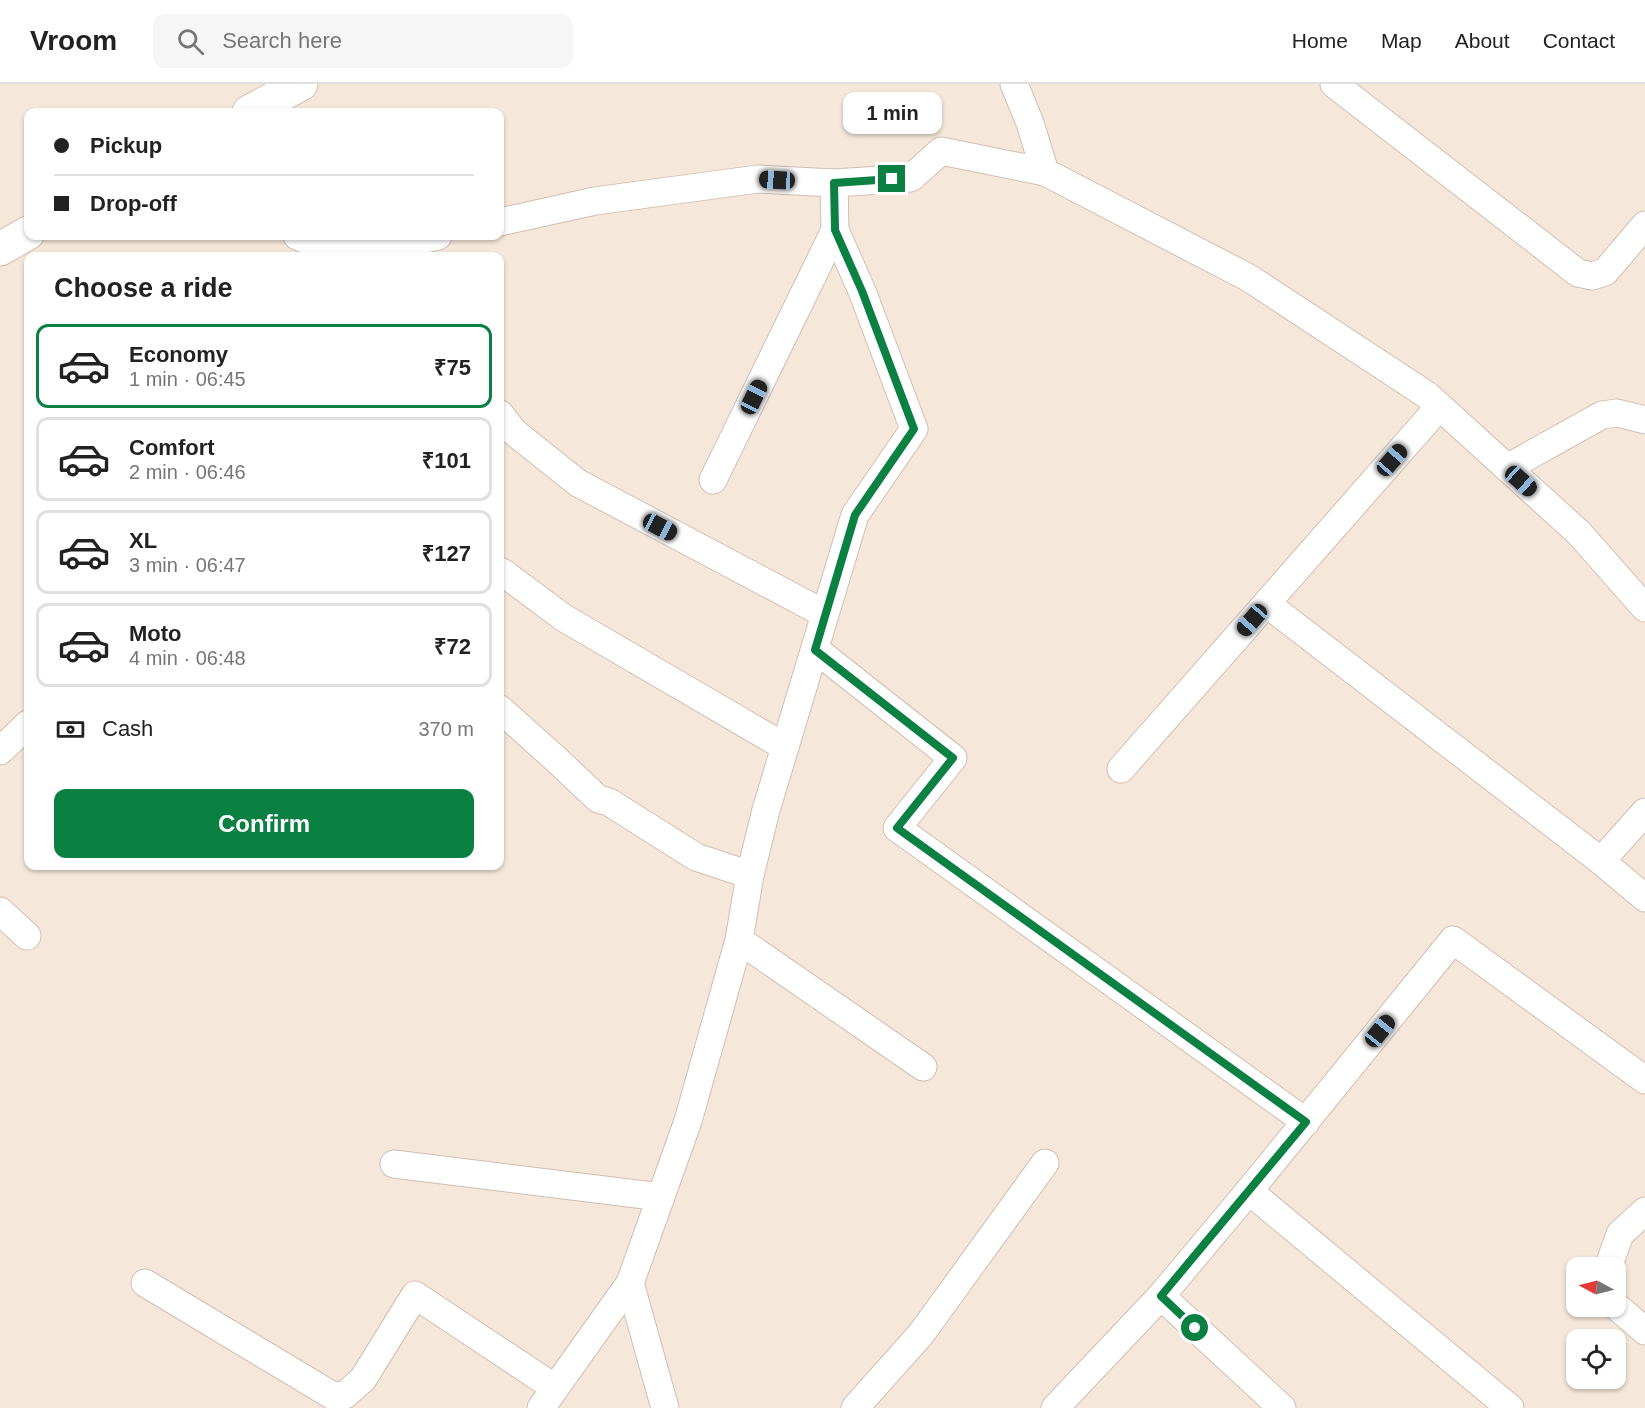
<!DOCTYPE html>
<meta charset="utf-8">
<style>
body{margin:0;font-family:Helvetica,sans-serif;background:#f6f6f6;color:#222;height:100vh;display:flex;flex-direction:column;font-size:22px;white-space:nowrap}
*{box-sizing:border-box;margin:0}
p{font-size:20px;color:#767676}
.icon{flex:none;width:33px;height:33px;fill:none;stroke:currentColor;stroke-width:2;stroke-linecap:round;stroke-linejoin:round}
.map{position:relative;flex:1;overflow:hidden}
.sheet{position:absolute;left:24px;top:168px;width:480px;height:618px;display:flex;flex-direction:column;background:#fff;border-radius:12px;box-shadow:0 2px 4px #0004}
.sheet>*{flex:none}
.hud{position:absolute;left:24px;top:24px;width:480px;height:132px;border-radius:12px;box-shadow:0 2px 4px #0004;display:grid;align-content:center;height:132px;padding:0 30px;background:#fff}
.needle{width:39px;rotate:277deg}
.tools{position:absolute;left:1566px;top:1173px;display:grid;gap:12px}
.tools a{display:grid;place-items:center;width:60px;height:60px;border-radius:12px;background:#fff;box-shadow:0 2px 4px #0004;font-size:30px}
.end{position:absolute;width:27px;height:27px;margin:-14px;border:8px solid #0b8043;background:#fff;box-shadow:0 0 0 3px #fff}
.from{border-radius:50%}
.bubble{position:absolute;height:42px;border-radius:12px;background:#fff;box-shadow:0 2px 4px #0004;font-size:20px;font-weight:800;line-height:42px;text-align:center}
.car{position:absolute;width:18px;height:36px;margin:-18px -9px;border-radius:8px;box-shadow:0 0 4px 2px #0007;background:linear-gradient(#222 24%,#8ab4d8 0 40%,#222 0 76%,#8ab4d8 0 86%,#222 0)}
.hud b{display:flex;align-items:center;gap:21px;height:57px;font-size:22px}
.hud b+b{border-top:2px solid #e0e0e0}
.hud i{width:15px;height:15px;background:#222}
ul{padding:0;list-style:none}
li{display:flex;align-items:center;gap:18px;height:84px;margin:0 12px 9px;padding:0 18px;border:3px solid #e0e0e0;border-radius:12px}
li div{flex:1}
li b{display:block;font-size:22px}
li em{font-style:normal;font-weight:800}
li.active{border-color:#0b8043}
li>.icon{width:54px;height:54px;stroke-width:1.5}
h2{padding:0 30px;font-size:27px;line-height:72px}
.pay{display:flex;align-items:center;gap:15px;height:66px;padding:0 30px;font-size:22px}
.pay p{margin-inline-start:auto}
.cta{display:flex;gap:12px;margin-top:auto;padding:12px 30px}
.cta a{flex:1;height:69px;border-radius:12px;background:#0b8043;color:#fff;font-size:24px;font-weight:800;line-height:69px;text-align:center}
header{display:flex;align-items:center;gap:36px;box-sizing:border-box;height:84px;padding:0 30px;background:#fff;border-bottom:2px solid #e0e0e0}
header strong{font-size:28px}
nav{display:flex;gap:33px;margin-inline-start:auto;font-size:21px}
.search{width:420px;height:54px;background:#f6f6f6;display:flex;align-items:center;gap:15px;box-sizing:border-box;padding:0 21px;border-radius:12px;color:#767676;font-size:22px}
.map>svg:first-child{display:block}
.residential{fill:#f5e8da;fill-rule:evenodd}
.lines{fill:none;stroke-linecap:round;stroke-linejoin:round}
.street-casing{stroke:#d1beb0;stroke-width:29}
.secondary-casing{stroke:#d6c0b0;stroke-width:35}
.street{stroke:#fff;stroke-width:27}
.secondary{stroke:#fff;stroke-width:33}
.route{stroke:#0b8043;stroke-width:8}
</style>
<header>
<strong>Vroom</strong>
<div class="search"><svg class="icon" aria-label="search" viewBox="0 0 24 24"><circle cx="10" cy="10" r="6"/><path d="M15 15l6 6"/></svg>Search here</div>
<nav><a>Home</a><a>Map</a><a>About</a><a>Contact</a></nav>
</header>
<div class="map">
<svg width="1645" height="1324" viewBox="0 0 1645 1324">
<rect width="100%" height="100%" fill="#fdf6ec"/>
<path class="residential" d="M0 0H1645V1324H0ZM28 28H500V152H28ZM28 172H500V782H28ZM1576 1184H1616V1222H1576ZM1576 1256H1616V1294H1576Z"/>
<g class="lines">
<g class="street-casing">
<g id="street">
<polyline points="1014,0 1030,39 1045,88 1249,194 1427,311 1579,449 1645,524"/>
<polyline points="1334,0 1578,189 1592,192 1605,188 1645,141"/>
<polyline points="500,138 595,117 758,95 834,99 911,94 941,67 1045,88"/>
<polyline points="297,152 322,162 415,157"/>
<polyline points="413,172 415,157 438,152"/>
<polyline points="500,330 514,348 578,399 825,530"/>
<polyline points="1507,384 1602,331 1617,329 1645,336"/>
<polyline points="713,396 835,146"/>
<polyline points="500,487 505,490 564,534 785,663"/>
<polyline points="1267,520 1601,777 1645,814"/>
<polyline points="815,565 953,674 897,744 1306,1038"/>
<polyline points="500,625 558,677 598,715 609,718 696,773 750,791"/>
<polyline points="0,667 28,640"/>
<polyline points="1121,685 1439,323"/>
<polyline points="1601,777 1645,728"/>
<polyline points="0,827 27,852"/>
<polyline points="739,856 923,983"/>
<polyline points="394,1080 661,1113"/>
<polyline points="1249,1107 1510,1324"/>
<polyline points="1608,1184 1620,1150 1645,1127"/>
<polyline points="145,1199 333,1312 345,1311 363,1295 415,1211 555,1304"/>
<polyline points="630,1199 665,1324"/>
<polyline points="1161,1212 1282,1324"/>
<polyline points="1616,1222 1645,1247"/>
<polyline points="541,1324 630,1199 688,1037 739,856 750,791 766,726 855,431 914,345 862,207 835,146 834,99"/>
<polyline points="855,1324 921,1250 1045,1079"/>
<polyline points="1055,1324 1161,1212 1249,1107 1453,856 1645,996"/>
</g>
</g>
<g class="secondary-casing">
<g id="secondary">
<polyline points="249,28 301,0"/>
<polyline points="0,165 28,149"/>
</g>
</g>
<use href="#street" class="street"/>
<use href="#secondary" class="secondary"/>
</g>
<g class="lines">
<polyline class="route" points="892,95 834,99 835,146 862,207 914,345 855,431 815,566 953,674 897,744 1306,1038 1161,1212 1195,1244"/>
</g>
</svg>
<div class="tools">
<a><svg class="needle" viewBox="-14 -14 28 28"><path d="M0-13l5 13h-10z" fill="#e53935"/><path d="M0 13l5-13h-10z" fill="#767676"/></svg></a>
<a><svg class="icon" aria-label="locate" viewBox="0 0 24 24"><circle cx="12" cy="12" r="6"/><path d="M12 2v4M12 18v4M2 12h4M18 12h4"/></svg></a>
</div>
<i class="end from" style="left:1195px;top:1244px"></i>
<i class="end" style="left:892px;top:95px"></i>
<div class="bubble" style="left:843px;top:8px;width:99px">1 min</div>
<i class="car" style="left:777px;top:96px;rotate:273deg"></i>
<i class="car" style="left:754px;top:313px;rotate:26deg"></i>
<i class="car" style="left:1392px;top:376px;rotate:41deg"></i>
<i class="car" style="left:1521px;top:397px;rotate:132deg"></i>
<i class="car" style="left:660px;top:443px;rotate:118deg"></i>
<i class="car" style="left:1252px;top:536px;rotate:221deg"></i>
<i class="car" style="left:1380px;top:947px;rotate:39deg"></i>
<div class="hud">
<b><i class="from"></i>Pickup</b>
<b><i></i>Drop-off</b>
</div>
<section class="sheet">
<h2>Choose a ride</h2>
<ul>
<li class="active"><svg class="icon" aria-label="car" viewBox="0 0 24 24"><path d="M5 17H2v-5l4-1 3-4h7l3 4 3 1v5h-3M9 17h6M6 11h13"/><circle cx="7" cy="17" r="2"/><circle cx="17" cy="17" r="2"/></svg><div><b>Economy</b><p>1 min · 06:45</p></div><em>₹75</em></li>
<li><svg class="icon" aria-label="car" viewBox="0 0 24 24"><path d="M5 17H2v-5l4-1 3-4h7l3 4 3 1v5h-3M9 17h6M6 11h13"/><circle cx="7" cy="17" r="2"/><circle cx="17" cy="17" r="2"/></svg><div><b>Comfort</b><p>2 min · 06:46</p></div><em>₹101</em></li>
<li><svg class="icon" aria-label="car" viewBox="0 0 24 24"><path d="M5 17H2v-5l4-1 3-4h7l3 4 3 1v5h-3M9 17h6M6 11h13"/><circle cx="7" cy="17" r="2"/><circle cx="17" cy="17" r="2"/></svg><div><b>XL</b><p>3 min · 06:47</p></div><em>₹127</em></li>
<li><svg class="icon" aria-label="car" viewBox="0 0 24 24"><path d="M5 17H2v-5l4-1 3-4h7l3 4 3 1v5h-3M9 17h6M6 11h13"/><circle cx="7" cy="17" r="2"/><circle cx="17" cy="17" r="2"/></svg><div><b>Moto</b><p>4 min · 06:48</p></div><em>₹72</em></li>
</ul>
<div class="pay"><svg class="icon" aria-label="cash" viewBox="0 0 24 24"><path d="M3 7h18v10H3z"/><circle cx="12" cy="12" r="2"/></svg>Cash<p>370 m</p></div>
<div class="cta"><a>Confirm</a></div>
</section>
</div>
